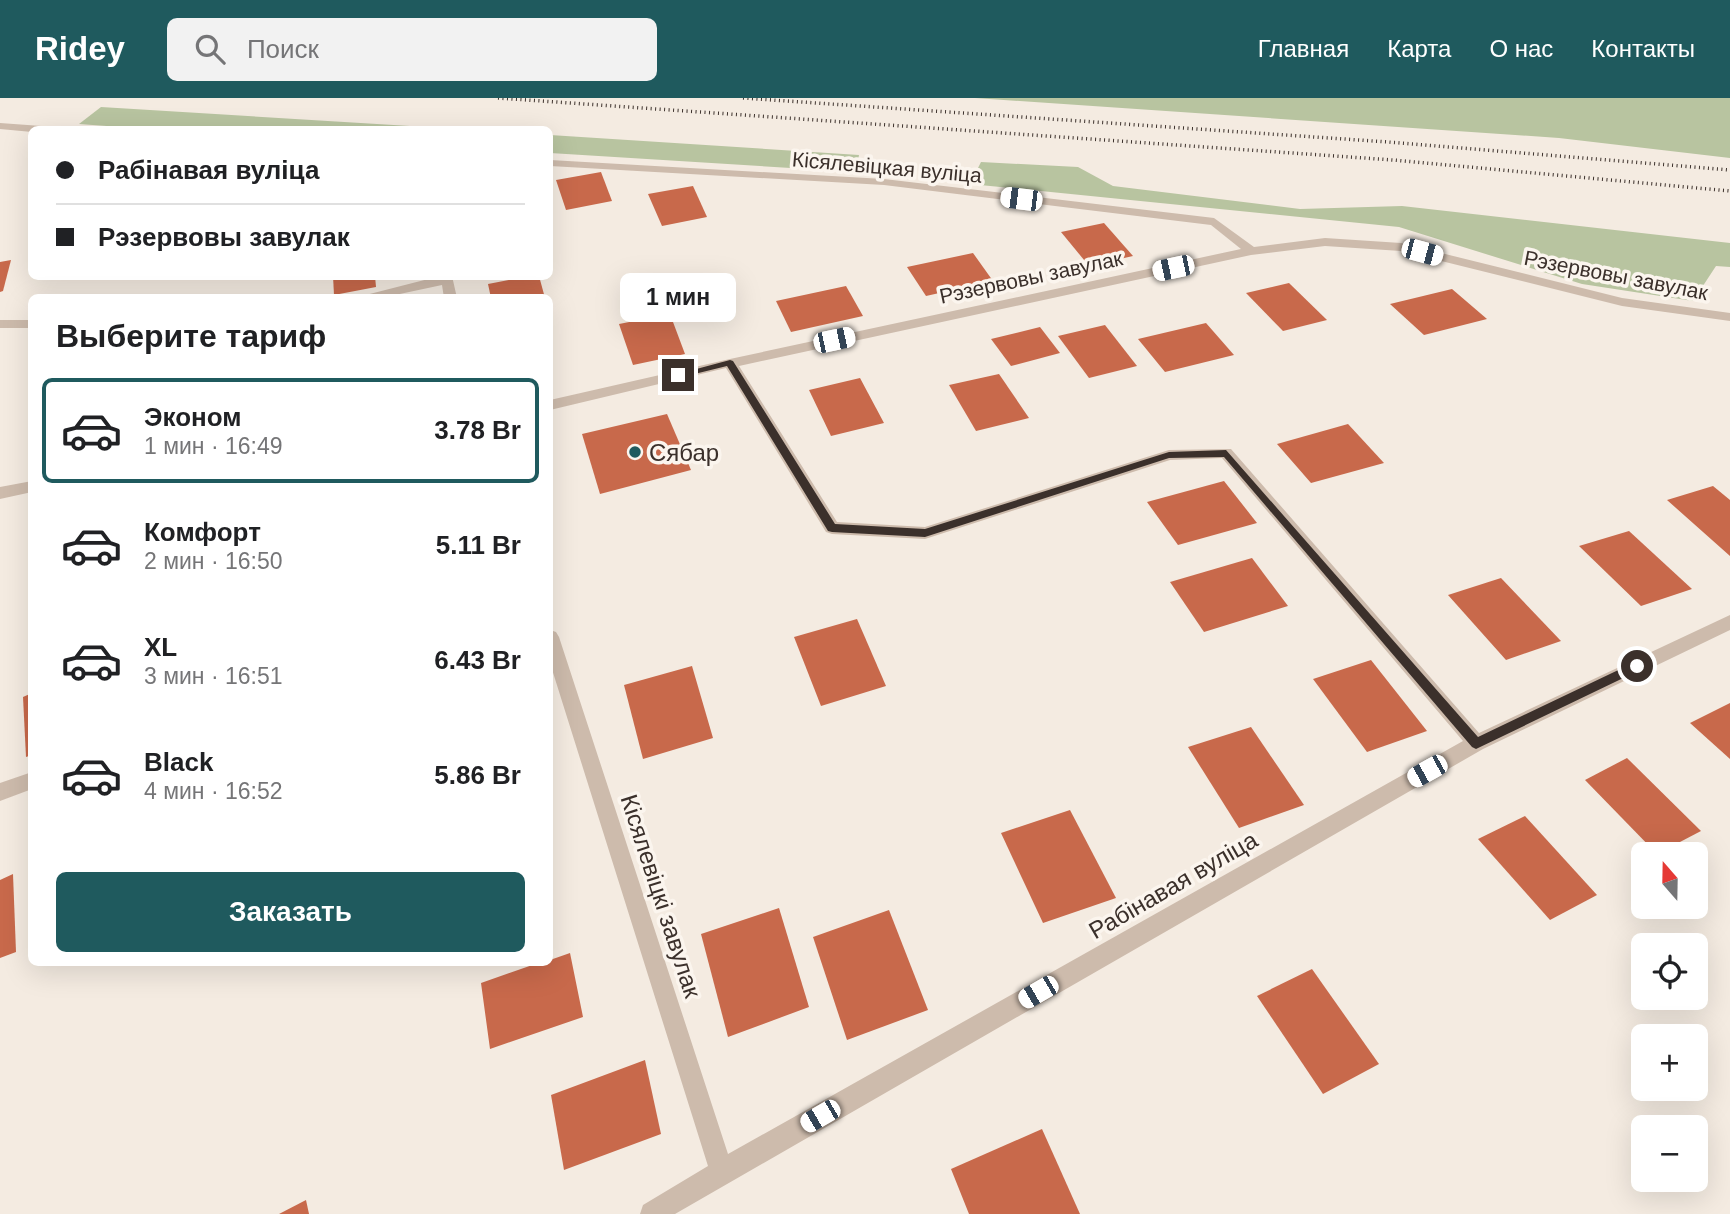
<!DOCTYPE html>
<html lang="ru">
<meta charset="utf-8">
<style>
body{margin:0;font-family:Arial,sans-serif;background:#f2f2f2;color:#202124;height:100vh;display:flex;flex-direction:column;font-size:26px;white-space:nowrap}
*{box-sizing:border-box;margin:0}
p{font-size:23px;color:#757577}
.icon{flex:none;width:38px;height:38px;fill:none;stroke:currentColor;stroke-width:2;stroke-linecap:round;stroke-linejoin:round}
.map{position:relative;flex:1;overflow:hidden}
.details{position:absolute;left:28px;top:196px;width:525px;height:672px;display:flex;flex-direction:column;background:#fff;border-radius:10px;box-shadow:0 7px 28px #0002}
.details>*{flex:none}
.guide{position:absolute;left:28px;top:28px;width:525px;height:154px;border-radius:10px;box-shadow:0 7px 28px #0002;display:grid;align-content:center;height:154px;padding:0 28px;background:#fff}
.needle{width:46px;rotate:340deg}
.buttons{position:absolute;left:1631px;top:744px;display:grid;gap:14px}
.buttons a{display:grid;place-items:center;width:77px;height:77px;border-radius:10px;background:#fff;box-shadow:0 7px 28px #0002;font-size:35px}
.end{position:absolute;width:32px;height:32px;margin:-16px;border:9px solid #3b302b;background:#fff;box-shadow:0 0 0 4px #fff}
.from{border-radius:50%}
.bubble{position:absolute;height:49px;border-radius:10px;background:#fff;box-shadow:0 7px 28px #0002;font-size:23px;font-weight:700;line-height:49px;text-align:center}
.car{position:absolute;width:21px;height:42px;margin:-21px -10px;border-radius:9px;box-shadow:0 0 5px 2px #0007;background:linear-gradient(#fff 24%,#345 0 40%,#fff 0 76%,#345 0 86%,#fff 0)}
.guide b{display:flex;align-items:center;gap:24px;height:66px;font-size:26px}
.guide b+b{border-top:2px solid #e0e0e0}
.guide i{width:18px;height:18px;background:#202124}
ul{padding:0;list-style:none}
li{display:flex;align-items:center;gap:21px;height:105px;margin:0 14px 10px;padding:0 14px;border:4px solid transparent;border-radius:10px}
li div{flex:1}
li b{display:block;font-size:26px}
li em{font-style:normal;font-weight:700}
li.current{border-color:#1f5a5e}
li>.icon{width:63px;height:63px;stroke-width:1.5}
h2{padding:0 28px;font-size:32px;line-height:84px}
.button{display:flex;gap:14px;margin-top:auto;padding:14px 28px}
.button a{flex:1;height:80px;border-radius:10px;background:#1f5a5e;color:#fff;font-size:28px;font-weight:700;line-height:80px;text-align:center}
header{display:flex;align-items:center;gap:42px;box-sizing:border-box;height:98px;padding:0 35px;background:#1f5a5e;color:#fff}
header strong{font-size:33px}
nav{display:flex;gap:38px;margin-inline-start:auto;font-size:24px}
.search{width:490px;height:63px;background:#f2f2f2;display:flex;align-items:center;gap:18px;box-sizing:border-box;padding:0 24px;border-radius:10px;color:#757577;font-size:26px}
.map>svg:first-child{display:block}
.green{fill:#b8c4a0}
.building{fill:#c8694b}
.lines{fill:none;stroke-linecap:round;stroke-linejoin:round}
.minor{fill:#cdbbac;fill-rule:evenodd}
.rail{stroke:#3b302b;stroke-width:3.5;stroke-dasharray:1 3.5;stroke-linecap:butt}
.route{fill:#3b302b}
.poi-dot{fill:#1f5a5e;stroke:#fbf5ee;stroke-width:2.5}
.labels{text-anchor:middle;dominant-baseline:central;stroke-width:7;stroke-linejoin:round;paint-order:stroke}
.far-street-label{font-size:21px;fill:#3b302b;stroke:#fbf5ee}
.poi-label{font-size:24px;fill:#3b302b;stroke:#fbf5ee;text-anchor:start}
.street-label{font-size:24px;fill:#3b302b;stroke:#fbf5ee}
</style>
<header>
<strong>Ridey</strong>
<div class="search"><svg class="icon" aria-label="search" viewBox="0 0 24 24"><circle cx="10" cy="10" r="6"/><path d="M15 15l6 6"/></svg>Поиск</div>
<nav><a>Главная</a><a>Карта</a><a>О нас</a><a>Контакты</a></nav>
</header>
<div class="map">
<svg width="1730" height="1116" viewBox="0 0 1730 1116">
<rect width="100%" height="100%" fill="#f4ebe1"/>
<g class="green">
<polygon points="975,0 1730,0 1730,60 1559,40"/>
<polygon points="101,9 459,31 162,32 79,26"/>
<polygon points="550,37 859,57 856,74 550,55"/>
<polygon points="981,64 1078,69 1113,88 1300,111 1402,108 1730,145 1730,169 1716,168 1693,203 1582,186 1399,129 970,86"/>
</g>
<g class="building">
<polygon points="601,74 612,103 566,112 556,82"/>
<polygon points="693,88 707,119 662,128 648,96"/>
<polygon points="1104,125 1133,158 1089,168 1061,134"/>
<polygon points="973,155 993,183 926,198 907,169"/>
<polygon points="11,162 3,193 0,194 0,164"/>
<polygon points="333,178 375,178 376,189 334,197"/>
<polygon points="529,178 539,178 545,200 491,200 488,186"/>
<polygon points="1289,185 1327,222 1283,233 1246,195"/>
<polygon points="846,188 863,218 791,234 776,203"/>
<polygon points="1452,191 1487,221 1424,237 1390,206"/>
<polygon points="670,216 685,256 633,267 619,226"/>
<polygon points="1206,225 1234,257 1165,274 1138,241"/>
<polygon points="1105,227 1137,268 1089,280 1058,238"/>
<polygon points="1040,229 1060,255 1011,268 991,241"/>
<polygon points="999,276 1029,320 976,333 949,287"/>
<polygon points="860,280 884,325 831,338 809,292"/>
<polygon points="667,316 691,372 600,396 582,336"/>
<polygon points="1348,326 1384,365 1311,385 1277,346"/>
<polygon points="1224,383 1257,425 1178,447 1147,404"/>
<polygon points="1713,388 1730,402 1730,458 1667,402"/>
<polygon points="1629,433 1692,491 1641,508 1579,448"/>
<polygon points="1252,460 1288,508 1204,534 1170,484"/>
<polygon points="1501,480 1561,543 1506,562 1448,497"/>
<polygon points="857,521 886,588 821,608 794,539"/>
<polygon points="1371,562 1427,633 1367,654 1313,581"/>
<polygon points="692,568 713,640 643,661 624,587"/>
<polygon points="32,595 32,657 26,659 23,599"/>
<polygon points="1730,605 1730,661 1690,625"/>
<polygon points="1251,629 1304,707 1239,730 1188,649"/>
<polygon points="1627,660 1701,733 1657,756 1585,682"/>
<polygon points="1070,712 1116,800 1043,825 1001,735"/>
<polygon points="1525,718 1597,797 1550,822 1478,741"/>
<polygon points="13,776 16,854 0,860 0,782"/>
<polygon points="779,810 809,909 728,939 701,836"/>
<polygon points="889,812 928,912 847,942 813,839"/>
<polygon points="570,855 583,919 490,951 481,885 541,864 550,864 550,862"/>
<polygon points="1312,871 1379,966 1323,996 1257,898"/>
<polygon points="645,962 661,1036 564,1072 551,997"/>
<polygon points="1042,1031 1080,1116 969,1116 951,1071"/>
<polygon points="306,1102 309,1116 279,1116"/>
</g>
<g class="lines">
<g class="minor">
<polygon points="0,25 55,29 60,32 32,34 0,31"/>
<polygon points="550,62 884,81 1214,120 1254,149 1325,140 1401,145 1622,200 1730,215 1730,223 1622,208 1401,153 1325,148 1251,157 739,268 837,424 925,429 1169,352 1231,351 1479,635 1730,517 1730,532 1483,651 675,1116 640,1116 643,1107 708,1068 550,565 550,532 556,534 559,539 728,1056 1463,643 1222,360 1170,362 925,441 832,436 826,434 726,270 550,312 550,302 730,261 1241,151 1211,127 884,87 550,68"/>
<polygon points="440,178 452,178 457,200 444,200 442,187 381,200 354,200"/>
<rect x="0" y="222" width="32" height="8"/>
<polygon points="32,383 32,394 0,401 0,389"/>
<polygon points="32,674 32,691 0,703 0,685"/>
</g>
<g class="rail">
<polyline points="498,0 1393,62 1730,93"/>
<polyline points="743,0 1388,44 1730,72"/>
</g>
</g>
<polygon class="route" points="730,262 733,263 835,426 925,431 1169,354 1226,352 1478,639 1633,565 1637,563 1643,568 1642,571 1476,651 1472,649 1224,359 1169,360 925,439 832,434 828,433 727,268 678,280 674,277"/>
<circle class="poi-dot" cx="635" cy="354" r="7"/>
<g class="labels">
<g class="far-street-label">
<text transform="translate(887 69) rotate(5)">Кісялевіцкая вуліца</text>
<text transform="translate(1616 177) rotate(11)">Рэзервовы завулак</text>
<text transform="translate(1031 179) rotate(-12)">Рэзервовы завулак</text>
</g>
<g class="poi-label">
<text x="649" y="354">Сябар</text>
</g>
<g class="street-label">
<text transform="translate(1173 787) rotate(-30)">Рабінавая вуліца</text>
<text transform="translate(661 798) rotate(72)">Кісялевіцкі завулак</text>
</g>
</g>
</svg>
<div class="buttons">
<a><svg class="needle" viewBox="-14 -14 28 28"><path d="M0-13l5 13h-10z" fill="#e53935"/><path d="M0 13l5-13h-10z" fill="#757577"/></svg></a>
<a><svg class="icon" aria-label="locate" viewBox="0 0 24 24"><circle cx="12" cy="12" r="6"/><path d="M12 2v4M12 18v4M2 12h4M18 12h4"/></svg></a>
<a>+</a>
<a>−</a>
</div>
<i class="end from" style="left:1637px;top:568px"></i>
<i class="end" style="left:678px;top:277px"></i>
<div class="bubble" style="left:620px;top:175px;width:116px">1 мин</div>
<i class="car" style="left:1021px;top:101px;rotate:277deg"></i>
<i class="car" style="left:1422px;top:154px;rotate:105deg"></i>
<i class="car" style="left:1173px;top:170px;rotate:258deg"></i>
<i class="car" style="left:834px;top:242px;rotate:78deg"></i>
<i class="car" style="left:1427px;top:673px;rotate:241deg"></i>
<i class="car" style="left:1038px;top:894px;rotate:240deg"></i>
<i class="car" style="left:820px;top:1018px;rotate:240deg"></i>
<div class="guide">
<b><i class="from"></i>Рабінавая вуліца</b>
<b><i></i>Рэзервовы завулак</b>
</div>
<section class="details">
<h2>Выберите тариф</h2>
<ul>
<li class="current"><svg class="icon" aria-label="car" viewBox="0 0 24 24"><path d="M5 17H2v-5l4-1 3-4h7l3 4 3 1v5h-3M9 17h6M6 11h13"/><circle cx="7" cy="17" r="2"/><circle cx="17" cy="17" r="2"/></svg><div><b>Эконом</b><p>1 мин · 16:49</p></div><em>3.78 Br</em></li>
<li><svg class="icon" aria-label="car" viewBox="0 0 24 24"><path d="M5 17H2v-5l4-1 3-4h7l3 4 3 1v5h-3M9 17h6M6 11h13"/><circle cx="7" cy="17" r="2"/><circle cx="17" cy="17" r="2"/></svg><div><b>Комфорт</b><p>2 мин · 16:50</p></div><em>5.11 Br</em></li>
<li><svg class="icon" aria-label="car" viewBox="0 0 24 24"><path d="M5 17H2v-5l4-1 3-4h7l3 4 3 1v5h-3M9 17h6M6 11h13"/><circle cx="7" cy="17" r="2"/><circle cx="17" cy="17" r="2"/></svg><div><b>XL</b><p>3 мин · 16:51</p></div><em>6.43 Br</em></li>
<li><svg class="icon" aria-label="car" viewBox="0 0 24 24"><path d="M5 17H2v-5l4-1 3-4h7l3 4 3 1v5h-3M9 17h6M6 11h13"/><circle cx="7" cy="17" r="2"/><circle cx="17" cy="17" r="2"/></svg><div><b>Black</b><p>4 мин · 16:52</p></div><em>5.86 Br</em></li>
</ul>
<div class="button"><a>Заказать</a></div>
</section>
</div>
